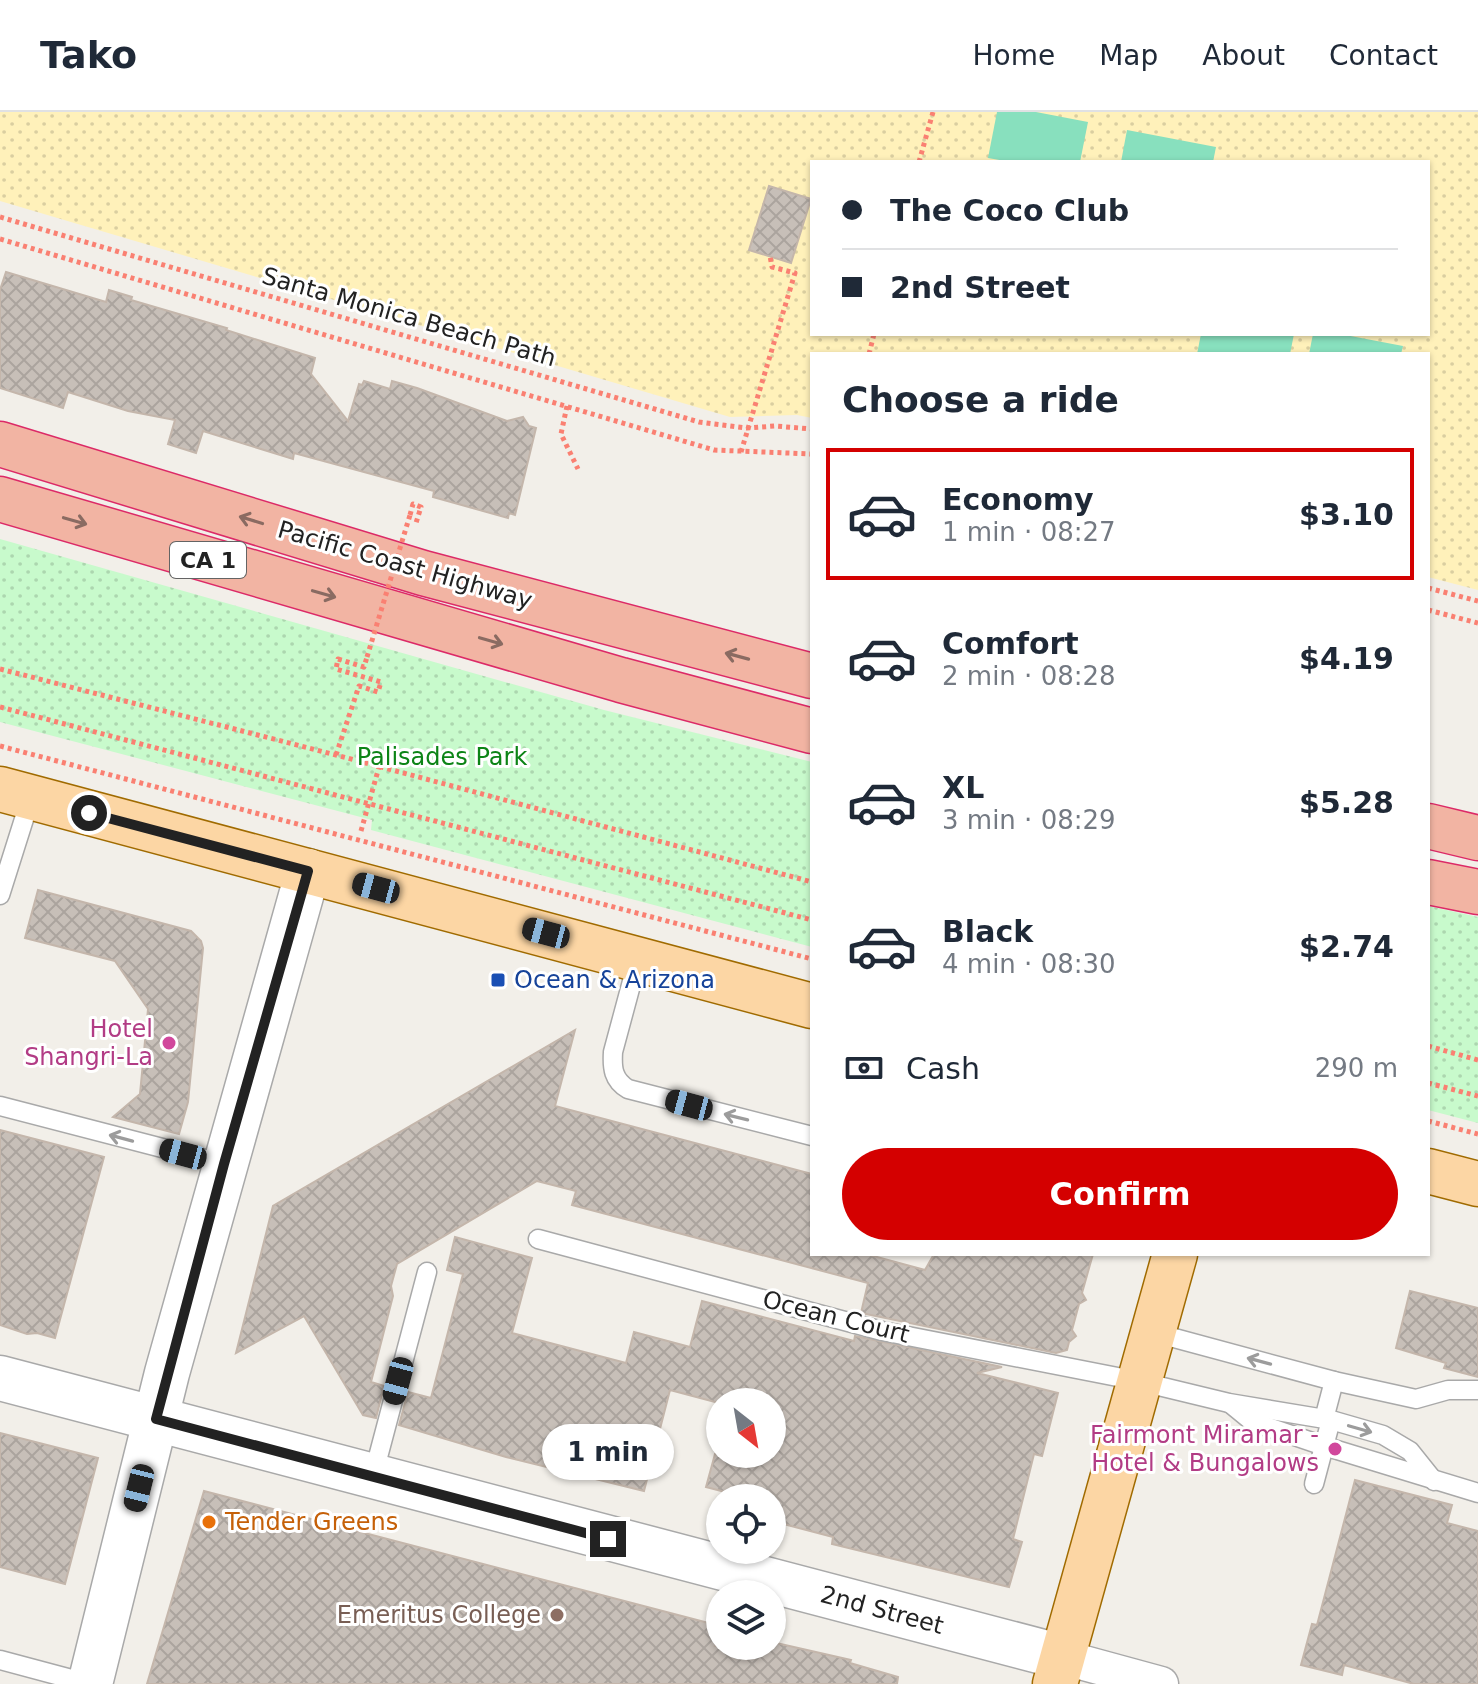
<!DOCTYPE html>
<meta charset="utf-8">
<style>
body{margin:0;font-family:"DejaVu Sans",sans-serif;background:#f6f6f7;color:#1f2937;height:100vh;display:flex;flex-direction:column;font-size:30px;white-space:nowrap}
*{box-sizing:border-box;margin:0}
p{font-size:26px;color:#747a83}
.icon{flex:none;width:44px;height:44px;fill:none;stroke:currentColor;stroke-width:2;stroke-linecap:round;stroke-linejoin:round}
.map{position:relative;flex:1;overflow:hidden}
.side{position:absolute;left:810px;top:240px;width:620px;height:904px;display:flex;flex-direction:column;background:#fff;border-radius:0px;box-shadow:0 2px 6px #0004}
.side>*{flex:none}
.guide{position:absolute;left:810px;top:48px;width:620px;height:176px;border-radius:0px;box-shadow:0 2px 6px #0004;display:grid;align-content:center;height:176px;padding:0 32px;background:#fff}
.needle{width:52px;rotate:149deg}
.tools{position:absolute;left:706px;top:1276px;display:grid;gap:16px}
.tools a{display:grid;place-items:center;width:80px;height:80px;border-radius:50%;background:#fff;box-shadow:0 2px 6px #0004;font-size:40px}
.end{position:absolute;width:36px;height:36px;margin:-18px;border:10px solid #222;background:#fff;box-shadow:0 0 0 4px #fff}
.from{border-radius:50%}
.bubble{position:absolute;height:56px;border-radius:28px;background:#fff;box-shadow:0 2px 6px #0004;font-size:26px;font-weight:700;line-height:56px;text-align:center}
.car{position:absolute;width:24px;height:48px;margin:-24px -12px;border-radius:10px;box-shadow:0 0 6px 2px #0007;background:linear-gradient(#222 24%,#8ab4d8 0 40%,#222 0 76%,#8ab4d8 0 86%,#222 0)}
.guide b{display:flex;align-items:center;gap:28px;height:76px;font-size:30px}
.guide b+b{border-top:2px solid #e0e1e3}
.guide i{width:20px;height:20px;background:#1f2937}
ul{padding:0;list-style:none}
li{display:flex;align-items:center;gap:24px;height:132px;margin:0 16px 12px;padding:0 16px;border:4px solid transparent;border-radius:0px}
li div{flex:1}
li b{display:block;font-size:30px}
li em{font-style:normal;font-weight:700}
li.selected{border-color:#d40000}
li>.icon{width:72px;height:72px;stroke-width:1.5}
h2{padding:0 32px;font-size:36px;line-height:96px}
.pay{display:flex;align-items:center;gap:20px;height:88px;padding:0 32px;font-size:30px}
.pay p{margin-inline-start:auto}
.action{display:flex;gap:16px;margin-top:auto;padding:16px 32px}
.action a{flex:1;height:92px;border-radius:48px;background:#d40000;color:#fff;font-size:32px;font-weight:700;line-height:92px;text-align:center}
header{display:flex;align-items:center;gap:48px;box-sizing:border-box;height:112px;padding:0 40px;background:#fff;border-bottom:2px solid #e0e1e3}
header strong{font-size:38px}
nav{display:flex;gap:44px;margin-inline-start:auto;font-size:28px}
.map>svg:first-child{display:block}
.sand{fill:url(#sand-dots);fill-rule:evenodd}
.park{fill:url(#park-dots)}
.pitch{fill:#88e0be}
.building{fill:url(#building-cross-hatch);stroke:#c4b6ab;stroke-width:2}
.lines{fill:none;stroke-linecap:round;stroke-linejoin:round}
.service-casing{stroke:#a9a9a9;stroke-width:21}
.minor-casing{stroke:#a9a9a9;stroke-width:37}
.tertiary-casing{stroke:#a9a9a9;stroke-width:47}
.primary-casing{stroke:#a06b00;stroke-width:47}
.trunk-casing{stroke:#dc2a67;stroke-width:47}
.path{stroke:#fa8072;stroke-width:5;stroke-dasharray:4 4;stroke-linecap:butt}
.service{stroke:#fff;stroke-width:18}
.minor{stroke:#fff;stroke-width:34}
.tertiary{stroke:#fff;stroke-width:44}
.primary{stroke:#fcd6a4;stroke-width:44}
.trunk{stroke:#f2b4a3;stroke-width:44}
.path-bridge{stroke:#fa8072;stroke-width:5;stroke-dasharray:4 4;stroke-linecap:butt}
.oneway{stroke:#8a6b62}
.oneway2{stroke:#9c9c9c}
.route{stroke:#222;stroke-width:10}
.transit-dot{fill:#1a4fb4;stroke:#fff;stroke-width:3}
.hotel-dot{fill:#d1479c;stroke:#fff;stroke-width:3}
.food-dot{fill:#e8710a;stroke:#fff;stroke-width:3}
.education-dot{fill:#8d6e63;stroke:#fff;stroke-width:3}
.labels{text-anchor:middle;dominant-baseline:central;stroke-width:6;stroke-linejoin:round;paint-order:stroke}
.shield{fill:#fff;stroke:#646464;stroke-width:2}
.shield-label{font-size:22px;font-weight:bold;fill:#222}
.street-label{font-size:24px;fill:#222;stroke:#fff}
.park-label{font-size:24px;fill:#0c8416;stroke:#fff}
.transit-label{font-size:24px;fill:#164399;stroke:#fff;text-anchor:start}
.hotel-label{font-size:24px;fill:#b23c85;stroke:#fff;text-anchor:end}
.food-label{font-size:24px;fill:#c56008;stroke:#fff;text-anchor:start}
.education-label{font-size:24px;fill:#785e54;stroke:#fff;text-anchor:end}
</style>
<header>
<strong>Tako</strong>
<nav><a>Home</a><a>Map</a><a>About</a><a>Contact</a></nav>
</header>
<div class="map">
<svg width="1478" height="1572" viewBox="0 0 1478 1572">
<defs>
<pattern id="sand-dots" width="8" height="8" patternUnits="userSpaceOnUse" patternTransform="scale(2)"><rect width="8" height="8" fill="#fff1ba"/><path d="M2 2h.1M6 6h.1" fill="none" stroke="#dacea0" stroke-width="1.8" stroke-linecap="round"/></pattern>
<pattern id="park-dots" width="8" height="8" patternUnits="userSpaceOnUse" patternTransform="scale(2)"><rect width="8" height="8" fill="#c8facc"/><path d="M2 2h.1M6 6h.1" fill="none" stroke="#acd6af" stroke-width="1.8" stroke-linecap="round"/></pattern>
<pattern id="building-cross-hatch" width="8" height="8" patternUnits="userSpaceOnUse" patternTransform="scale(2)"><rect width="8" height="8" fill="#c7bfb8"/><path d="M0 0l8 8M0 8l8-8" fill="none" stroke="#aba49e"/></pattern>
</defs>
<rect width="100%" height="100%" fill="#f2efe9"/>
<path class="sand" d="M0 0H1478V478L1428 465V242H812V306L797 303 730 305 0 89ZM812 50H1428V222H812Z"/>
<g class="park">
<polygon points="0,427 604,598 812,650 812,835 371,718 372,708 0,610"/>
<polygon points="1428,794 1478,805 1478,1011 1428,998"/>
</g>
<g class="pitch">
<polygon points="997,0 1036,0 1088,10 1080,50 1011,50 988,46"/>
<polygon points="1127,18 1216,35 1213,50 1121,50"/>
<polygon points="1201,222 1294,222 1290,242 1197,242"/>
<polygon points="1313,222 1340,222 1403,234 1401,242 1309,242"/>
</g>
<g class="building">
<polygon points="769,74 811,87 791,151 749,138"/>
<polygon points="6,160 106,190 109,178 132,185 131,188 227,216 226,218 315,246 311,262 348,309 359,272 362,273 364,269 390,277 392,269 417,276 507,309 523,305 529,314 536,316 515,403 509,401 508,406 433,385 434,379 294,341 293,347 203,319 196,341 168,332 175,308 128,299 68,280 63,296 0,276 0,178"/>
<polygon points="38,778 191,819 201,829 203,836 188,990 179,1022 113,1005 140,982 148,897 115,849 25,826"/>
<polygon points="575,918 555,994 812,1062 812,1142 866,1142 925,1158 934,1142 1093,1142 1082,1181 1086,1188 1079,1192 1072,1218 1076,1224 1069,1230 1067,1238 1056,1241 861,1201 868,1171 572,1093 576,1079 537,1069 397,1152 391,1174 393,1184 371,1270 384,1274 376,1306 363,1303 304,1204 236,1241 273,1094"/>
<polygon points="0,1018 104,1045 55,1226 37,1221 27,1222 0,1213"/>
<polygon points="455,1125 532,1146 512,1221 626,1251 634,1220 690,1235 702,1189 854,1229 855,1224 1002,1255 977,1261 1058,1281 1042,1344 1034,1342 1013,1427 1022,1430 1009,1475 832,1432 833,1425 772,1409 772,1386 748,1386 706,1375 715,1342 772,1342 772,1290 715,1290 670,1278 644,1379 506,1345 399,1313 408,1280 431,1286 463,1162 447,1158"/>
<polygon points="1410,1179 1478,1196 1478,1265 1444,1256 1446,1251 1396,1236"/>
<polygon points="0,1321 98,1346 65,1472 0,1455"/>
<polygon points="1355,1368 1452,1393 1447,1411 1478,1419 1478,1572 1414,1572 1344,1553 1342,1563 1301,1553 1312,1512 1317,1513"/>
<polygon points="204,1379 720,1514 715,1534 772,1534 772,1530 851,1548 850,1551 898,1565 897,1572 147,1572"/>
</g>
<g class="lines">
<g class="service-casing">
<g id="service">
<polyline points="0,783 31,685"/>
<path d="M638 847 613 940C612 956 613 968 628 977L812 1024"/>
<polyline points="0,994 224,1052"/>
<polyline points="538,1127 882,1219 1138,1269 1229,1291 1331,1308 1383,1323 1410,1339 1434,1369"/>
<polyline points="1152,1220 1334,1269 1416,1287 1448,1278 1478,1278"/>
<polyline points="1231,1292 1253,1310 1324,1334 1478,1381"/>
<polyline points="1324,1307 1334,1269"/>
<polyline points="373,1364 427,1160"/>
<polyline points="1314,1372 1331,1308"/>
<polyline points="0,1548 90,1572"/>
</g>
</g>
<g class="minor-casing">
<polyline id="minor" points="1062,1545 1161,1572"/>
</g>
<g class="tertiary-casing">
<g id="tertiary">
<polyline points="0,1266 1062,1545"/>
<polyline points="90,1572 167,1261 308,759"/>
</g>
</g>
<g class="primary-casing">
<g id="primary">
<polyline points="0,677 812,894"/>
<polyline points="1428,1059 1478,1072"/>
<polyline points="1055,1572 1175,1142"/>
</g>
</g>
<g class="trunk-casing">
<g id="trunk">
<polyline points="0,332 423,461 812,564"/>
<polyline points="0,387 621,568 812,619"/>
<polyline points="1428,714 1478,726"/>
<polyline points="1428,770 1478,780"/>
</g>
</g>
<g class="path">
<polyline points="919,50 933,0"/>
<polyline points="0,105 699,310 747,316 775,314 812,317"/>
<polyline points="0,127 714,338 812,342"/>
<polyline points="869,242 874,222"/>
<polyline points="567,294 561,322 578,357"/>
<polyline points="741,340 795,161 772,155 770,144"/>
<polyline points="410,403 413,392 421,395 416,411"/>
<polyline points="1428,476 1478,489"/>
<polyline points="1428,498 1478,511"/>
<polyline points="0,557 336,643 812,770"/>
<polyline points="0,595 812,808"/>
<polyline points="0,634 812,847"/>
<polyline points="336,643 359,574 378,580 381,570 336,557 338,547 364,555 367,545"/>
<polyline points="361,719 379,655"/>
<polyline points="1428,934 1478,948"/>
<polyline points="1428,971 1478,984"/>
<polyline points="1428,1009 1478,1022"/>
</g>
<use href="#service" class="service"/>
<use href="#minor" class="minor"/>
<use href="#tertiary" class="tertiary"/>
<use href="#primary" class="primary"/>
<use href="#trunk" class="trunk"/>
<polyline class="path-bridge" points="367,545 410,403"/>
</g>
<defs><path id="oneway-shaft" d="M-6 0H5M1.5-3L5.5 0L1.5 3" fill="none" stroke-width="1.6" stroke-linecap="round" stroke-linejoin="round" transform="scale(2)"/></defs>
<g class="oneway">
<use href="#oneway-shaft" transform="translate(251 408) rotate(-163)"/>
<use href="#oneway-shaft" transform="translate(75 409) rotate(16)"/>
<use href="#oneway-shaft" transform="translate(324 482) rotate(16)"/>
<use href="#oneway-shaft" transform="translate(491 529) rotate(16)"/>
<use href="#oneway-shaft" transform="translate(737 544) rotate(-165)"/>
</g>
<g class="oneway2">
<use href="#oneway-shaft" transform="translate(736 1005) rotate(-166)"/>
<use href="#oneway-shaft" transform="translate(121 1026) rotate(-165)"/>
<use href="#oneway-shaft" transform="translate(1259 1249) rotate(-165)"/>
<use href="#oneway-shaft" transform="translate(1360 1317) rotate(16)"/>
</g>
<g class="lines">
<polyline class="route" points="89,701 308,759 224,1052 156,1307 608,1427"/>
</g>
<rect class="transit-dot" x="490" y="860" width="16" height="16" rx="4"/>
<g class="hotel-dot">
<circle cx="169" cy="931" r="8"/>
<circle cx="1335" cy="1337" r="8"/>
</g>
<circle class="food-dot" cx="209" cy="1410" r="8"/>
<circle class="education-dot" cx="557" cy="1503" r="8"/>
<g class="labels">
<rect class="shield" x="170" y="430" width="76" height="36" rx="6"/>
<g class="shield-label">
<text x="208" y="448">CA 1</text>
</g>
<g class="street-label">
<text transform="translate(409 205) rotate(16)">Santa Monica Beach Path</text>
<text transform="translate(405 453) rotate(16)">Pacific Coast Highway</text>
<text transform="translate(836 1205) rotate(14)">Ocean Court</text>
<text transform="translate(882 1498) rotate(15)">2nd Street</text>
</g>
<g class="park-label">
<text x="442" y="645">Palisades Park</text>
</g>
<g class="transit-label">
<text x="514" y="868">Ocean &amp; Arizona</text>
</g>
<g class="hotel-label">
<text x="153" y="917">Hotel<tspan x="153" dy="28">Shangri-La</tspan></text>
<text x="1319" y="1323">Fairmont Miramar -<tspan x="1319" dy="28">Hotel &amp; Bungalows</tspan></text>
</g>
<g class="food-label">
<text x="225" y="1410">Tender Greens</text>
</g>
<g class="education-label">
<text x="541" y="1503">Emeritus College</text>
</g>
</g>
</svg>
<div class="tools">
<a><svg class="needle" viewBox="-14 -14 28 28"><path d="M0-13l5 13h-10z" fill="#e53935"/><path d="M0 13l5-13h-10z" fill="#747a83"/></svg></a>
<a><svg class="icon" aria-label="locate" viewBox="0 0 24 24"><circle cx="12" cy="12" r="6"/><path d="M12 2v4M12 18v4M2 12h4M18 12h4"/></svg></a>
<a><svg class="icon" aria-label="layers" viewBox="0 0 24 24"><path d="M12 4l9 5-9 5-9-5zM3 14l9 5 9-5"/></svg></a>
</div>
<i class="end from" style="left:89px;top:701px"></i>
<i class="end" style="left:608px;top:1427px"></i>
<div class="bubble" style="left:542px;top:1312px;width:132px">1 min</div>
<i class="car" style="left:376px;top:776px;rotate:285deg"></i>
<i class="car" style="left:546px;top:821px;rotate:285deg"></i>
<i class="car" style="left:689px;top:993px;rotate:285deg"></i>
<i class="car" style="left:183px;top:1042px;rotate:285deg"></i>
<i class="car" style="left:398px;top:1269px;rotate:195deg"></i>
<i class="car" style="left:139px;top:1376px;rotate:194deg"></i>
<div class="guide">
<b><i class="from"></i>The Coco Club</b>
<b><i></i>2nd Street</b>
</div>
<section class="side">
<h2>Choose a ride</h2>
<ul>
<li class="selected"><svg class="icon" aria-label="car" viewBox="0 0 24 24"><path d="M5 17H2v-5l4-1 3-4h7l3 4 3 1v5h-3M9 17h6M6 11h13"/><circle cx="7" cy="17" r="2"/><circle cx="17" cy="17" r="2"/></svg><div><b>Economy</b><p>1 min · 08:27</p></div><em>$3.10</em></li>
<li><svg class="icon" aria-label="car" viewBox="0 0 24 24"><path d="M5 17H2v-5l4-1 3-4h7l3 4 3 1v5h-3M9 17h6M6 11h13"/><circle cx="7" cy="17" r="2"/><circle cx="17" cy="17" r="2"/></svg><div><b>Comfort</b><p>2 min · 08:28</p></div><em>$4.19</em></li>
<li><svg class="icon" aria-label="car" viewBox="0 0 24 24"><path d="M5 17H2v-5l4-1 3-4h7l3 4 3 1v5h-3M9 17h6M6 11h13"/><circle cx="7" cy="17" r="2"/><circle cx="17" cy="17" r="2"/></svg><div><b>XL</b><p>3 min · 08:29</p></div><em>$5.28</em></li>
<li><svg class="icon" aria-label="car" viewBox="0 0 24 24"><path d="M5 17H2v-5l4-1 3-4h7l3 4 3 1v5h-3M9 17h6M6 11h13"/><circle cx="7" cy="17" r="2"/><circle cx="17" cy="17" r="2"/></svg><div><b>Black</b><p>4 min · 08:30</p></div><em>$2.74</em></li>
</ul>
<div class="pay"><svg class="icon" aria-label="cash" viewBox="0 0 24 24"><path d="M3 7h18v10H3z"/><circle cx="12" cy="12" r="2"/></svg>Cash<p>290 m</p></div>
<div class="action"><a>Confirm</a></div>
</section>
</div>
